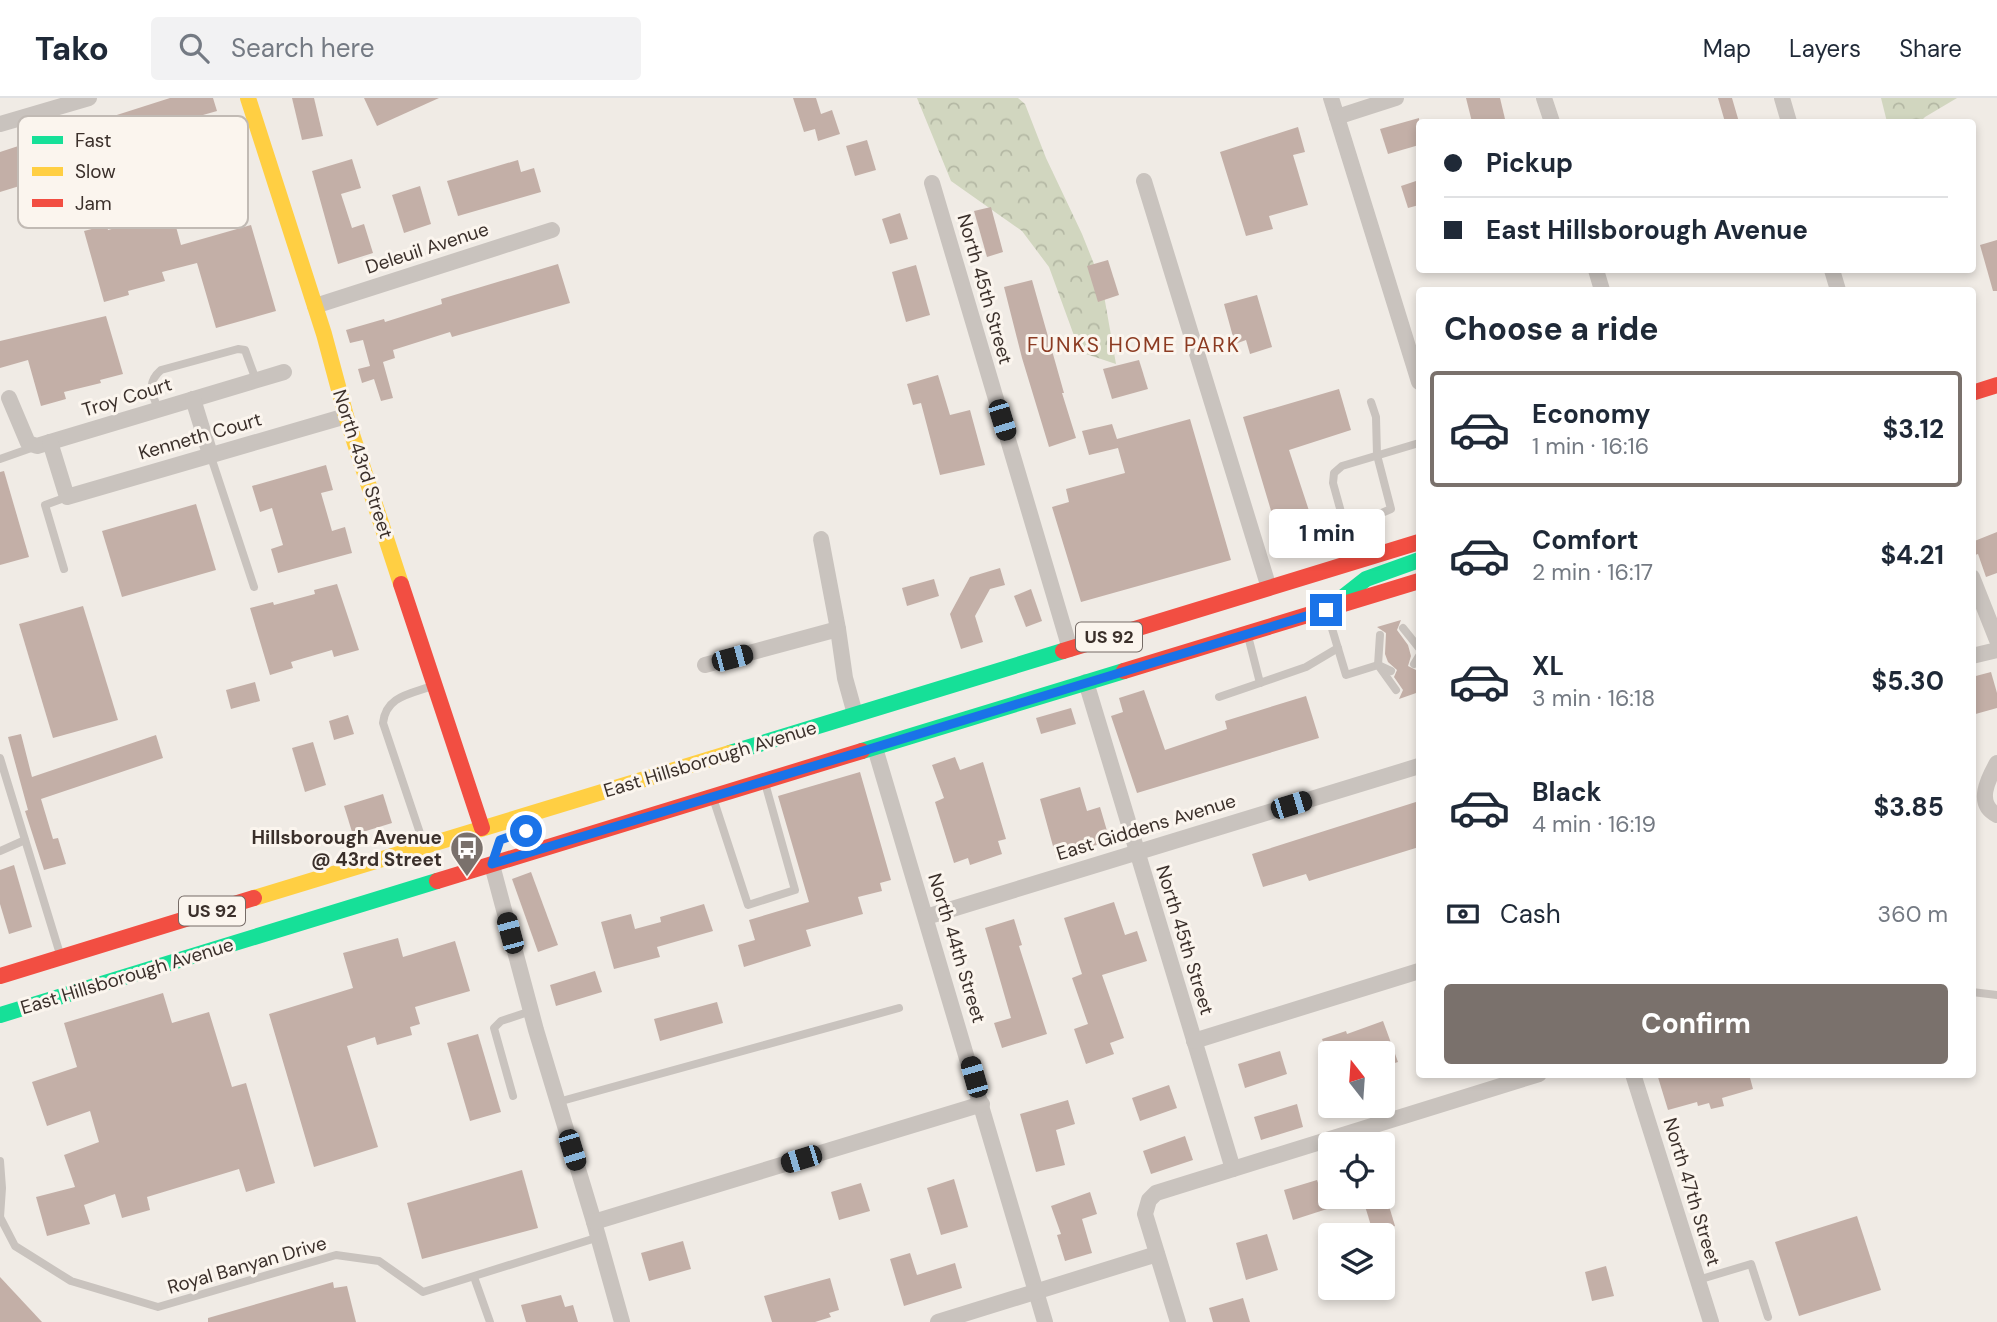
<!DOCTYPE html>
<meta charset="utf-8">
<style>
body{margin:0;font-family:"DM Sans",sans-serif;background:#f2f2f3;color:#1f2937;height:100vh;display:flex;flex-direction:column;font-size:26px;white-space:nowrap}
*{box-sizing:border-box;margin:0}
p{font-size:23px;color:#747a83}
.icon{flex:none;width:38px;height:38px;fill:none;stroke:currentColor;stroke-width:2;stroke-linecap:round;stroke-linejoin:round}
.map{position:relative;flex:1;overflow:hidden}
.panel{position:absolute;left:1416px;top:189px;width:560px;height:791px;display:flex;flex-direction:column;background:#fff;border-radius:7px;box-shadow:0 4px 10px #0003}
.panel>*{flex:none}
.top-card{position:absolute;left:1416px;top:21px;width:560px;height:154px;border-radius:7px;box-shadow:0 4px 10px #0003;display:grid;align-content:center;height:154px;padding:0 28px;background:#fff}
.needle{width:46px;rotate:343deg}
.controls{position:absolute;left:1318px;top:943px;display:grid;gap:14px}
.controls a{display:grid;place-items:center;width:77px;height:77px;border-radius:7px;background:#fff;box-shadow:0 4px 10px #0003;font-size:35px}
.end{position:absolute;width:32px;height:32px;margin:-16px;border:9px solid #1a73e8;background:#fff;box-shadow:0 0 0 4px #fff}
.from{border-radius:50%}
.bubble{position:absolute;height:49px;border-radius:7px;background:#fff;box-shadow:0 4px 10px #0003;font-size:23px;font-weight:700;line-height:49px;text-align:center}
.car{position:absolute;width:21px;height:42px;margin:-21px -10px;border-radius:9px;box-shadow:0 0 5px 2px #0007;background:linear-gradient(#222 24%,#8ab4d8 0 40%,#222 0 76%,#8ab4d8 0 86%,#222 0)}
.top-card b{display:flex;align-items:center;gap:24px;height:66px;font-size:26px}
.top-card b+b{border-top:2px solid #e0e1e3}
.top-card i{width:18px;height:18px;background:#1f2937}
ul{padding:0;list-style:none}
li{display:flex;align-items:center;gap:21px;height:116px;margin:0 14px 10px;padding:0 14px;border:4px solid transparent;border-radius:7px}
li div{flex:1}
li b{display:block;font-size:26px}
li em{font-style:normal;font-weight:700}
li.selected{border-color:#7a716c}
li>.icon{width:63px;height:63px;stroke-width:1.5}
h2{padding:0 28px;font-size:32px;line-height:84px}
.pay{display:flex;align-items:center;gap:18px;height:77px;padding:0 28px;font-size:26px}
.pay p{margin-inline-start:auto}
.button{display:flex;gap:14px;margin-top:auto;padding:14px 28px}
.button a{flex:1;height:80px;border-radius:7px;background:#7a716c;color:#fff;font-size:28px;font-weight:700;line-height:80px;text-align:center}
header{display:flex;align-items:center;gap:42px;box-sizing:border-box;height:98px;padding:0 35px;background:#fff;border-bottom:2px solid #e0e1e3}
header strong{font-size:33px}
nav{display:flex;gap:38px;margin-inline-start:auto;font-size:24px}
.search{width:490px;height:63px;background:#f2f2f3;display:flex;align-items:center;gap:18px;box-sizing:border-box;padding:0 24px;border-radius:7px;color:#747a83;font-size:26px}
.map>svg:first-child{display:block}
.forest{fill:url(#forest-crowns)}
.building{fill:#c3afa7}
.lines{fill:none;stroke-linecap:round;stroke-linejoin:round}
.lane{stroke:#c9c3be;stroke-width:8}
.street{stroke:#c9c3be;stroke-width:16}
.fast{stroke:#16e098;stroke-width:16}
.slow{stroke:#ffcf43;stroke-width:16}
.jam{stroke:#f24e42;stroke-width:16}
.route{stroke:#1a73e8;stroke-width:9}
.labels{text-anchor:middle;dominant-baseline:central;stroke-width:6;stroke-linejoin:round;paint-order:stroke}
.shield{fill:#fbf5ee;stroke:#756b66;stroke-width:2}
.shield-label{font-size:18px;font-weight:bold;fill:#3b302b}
.street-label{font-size:19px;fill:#3b302b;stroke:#fbf5ee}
.poi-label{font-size:19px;font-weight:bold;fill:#3b302b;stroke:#fbf5ee;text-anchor:end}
.neighbourhood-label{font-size:21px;letter-spacing:2px;fill:#8c3b22;stroke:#fbf5ee}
.key{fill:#fbf5ee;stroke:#c1bab4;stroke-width:2}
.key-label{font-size:19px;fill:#3b302b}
</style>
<header>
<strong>Tako</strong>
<div class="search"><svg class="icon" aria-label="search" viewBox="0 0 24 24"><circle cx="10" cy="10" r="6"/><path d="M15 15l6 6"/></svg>Search here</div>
<nav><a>Map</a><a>Layers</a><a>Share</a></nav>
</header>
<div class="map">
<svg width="1997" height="1224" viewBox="0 0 1997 1224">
<defs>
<pattern id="forest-crowns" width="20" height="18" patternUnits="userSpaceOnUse" patternTransform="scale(1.75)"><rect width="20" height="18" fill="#d1d6bf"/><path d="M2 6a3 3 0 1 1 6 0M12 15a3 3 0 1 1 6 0" fill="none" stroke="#b4b8a4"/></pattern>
</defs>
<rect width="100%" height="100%" fill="#f0ebe5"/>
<g class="forest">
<polygon points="917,0 1018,0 1025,6 1046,60 1082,136 1102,186 1116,266 1080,254 1049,169 1022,133 951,83"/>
<polygon points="1881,0 1957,0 1925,19 1920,24 1887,24"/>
</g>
<g class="building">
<polygon points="170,0 213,0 217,13 203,17 206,29 192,33 189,24 141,39 147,59 113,70 111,64 77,76 75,71 0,94 0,54 52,37 54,41 99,25 98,23"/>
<polygon points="292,0 314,0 323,38 302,42"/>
<polygon points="364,0 439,0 377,28"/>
<polygon points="793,0 816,0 821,16 832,12 840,36 818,43 815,31 804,34"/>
<polygon points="1466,0 1500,0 1505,21 1490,24 1472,24"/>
<polygon points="1718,0 1732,0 1739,24 1725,24"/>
<polygon points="1419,20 1419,47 1388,56 1380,31"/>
<polygon points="1298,29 1305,54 1293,57 1308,107 1269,118 1273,131 1246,138 1220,54"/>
<polygon points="867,42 876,72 855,78 846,48"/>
<polygon points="352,61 361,90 341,96 352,130 364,126 373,155 338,166 312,73"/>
<polygon points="518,62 521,74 534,70 541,94 458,118 447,83"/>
<polygon points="1419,82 1419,107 1408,110 1401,88"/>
<polygon points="420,88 431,126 404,135 392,97"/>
<polygon points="991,109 1003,154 987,159 974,113"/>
<polygon points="172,114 181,147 251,127 276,213 216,230 197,165 162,174 165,183 128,193 129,197 104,204 84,133 107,127 108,132"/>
<polygon points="900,115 908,141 890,146 882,121"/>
<polygon points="1997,142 1997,193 1993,193 1980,147"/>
<polygon points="1108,162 1119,197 1098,204 1087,168"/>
<polygon points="558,166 570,205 452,239 450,234 393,252 395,260 383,264 393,300 381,303 374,281 362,285 358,271 370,268 363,242 350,245 346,232 384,221 385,224 442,206 441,201"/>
<polygon points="916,167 930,217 906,224 892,174"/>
<polygon points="1032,182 1064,295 1062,295 1076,340 1049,349 1022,260 1004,189"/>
<polygon points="1257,197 1272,249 1250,256 1246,242 1235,246 1224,206"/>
<polygon points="106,218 123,276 100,282 101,285 64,294 66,301 41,308 28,262 0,270 0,243"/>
<polygon points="1139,262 1148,291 1112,301 1103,271"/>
<polygon points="938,277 950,317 970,312 985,367 940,377 921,305 913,307 907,286"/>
<polygon points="1339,291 1351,332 1289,352 1320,446 1284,456 1243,319"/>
<polygon points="1190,321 1231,462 1081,504 1052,409 1069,404 1066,391 1125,375 1118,350 1089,357 1082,333 1112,326 1117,341"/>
<polygon points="326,367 333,392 321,395 332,433 345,429 352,455 278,475 271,451 283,447 272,410 260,414 252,388"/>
<polygon points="4,373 29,459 0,467 0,374"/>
<polygon points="196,406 216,472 122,499 102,433"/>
<polygon points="1997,434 1997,475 1986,479 1978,456 1972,458 1972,444"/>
<polygon points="1000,470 1005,487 990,491 975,518 983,544 961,551 950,516 970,479"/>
<polygon points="934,481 939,498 907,508 902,490"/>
<polygon points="337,486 359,552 334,559 332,552 291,564 293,570 270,577 250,510 273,504 274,507 315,496 314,492"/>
<polygon points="1031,491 1042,523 1026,529 1014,498"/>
<polygon points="83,508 118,622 53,640 19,526"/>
<polygon points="1401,522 1397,532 1408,547 1411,558 1408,568 1416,572 1419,594 1399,601 1403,592 1394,579 1397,572 1388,564 1385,556 1386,535 1377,529"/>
<polygon points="1991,574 1997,595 1997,610 1972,617 1972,579"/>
<polygon points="255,584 260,603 231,611 226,592"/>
<polygon points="1144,592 1165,652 1227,631 1225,623 1306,598 1319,640 1137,695 1111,618 1123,614 1119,600"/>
<polygon points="1071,610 1076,626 1041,636 1036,620"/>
<polygon points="348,617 354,636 334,642 329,623"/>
<polygon points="21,636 32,679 156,637 163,660 41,701 53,741 58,740 66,766 44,772 25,713 28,712 8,639"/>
<polygon points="313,644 326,687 305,694 292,650"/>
<polygon points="955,659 960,672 983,664 1006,741 998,743 1002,756 970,767 968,760 954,765 935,704 944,700 932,667"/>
<polygon points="860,674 891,782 880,785 882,793 858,799 863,816 806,832 811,848 744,869 738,847 755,842 749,822 809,804 778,698"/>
<polygon points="1080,689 1087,713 1100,709 1110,743 1056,759 1040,701"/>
<polygon points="383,696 392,725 353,737 344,708"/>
<polygon points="1419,703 1419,749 1309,783 1306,776 1263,789 1252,756"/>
<polygon points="14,767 32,829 9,836 0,806 0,772"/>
<polygon points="531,774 558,847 538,854 512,781"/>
<polygon points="1114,804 1125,837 1137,833 1147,863 1102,877 1124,940 1110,945 1114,956 1086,966 1074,931 1088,926 1072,880 1082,876 1064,820"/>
<polygon points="704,806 713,833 657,849 660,859 614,871 601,824 631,816 635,831 661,824 660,819"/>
<polygon points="1014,821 1022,847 1019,848 1047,936 1002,950 994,925 1011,920 985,830"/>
<polygon points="398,840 403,859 455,843 470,893 415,909 420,926 410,929 412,937 377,947 375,939 347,948 378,1049 314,1069 269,916 353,890 343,855"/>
<polygon points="595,873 602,894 556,908 550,887"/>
<polygon points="163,895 172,925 209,914 232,989 246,985 275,1085 246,1094 239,1071 147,1099 150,1112 122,1120 115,1096 84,1107 90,1126 47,1138 36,1099 75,1089 64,1057 99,1044 90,1013 47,1028 32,984 77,969 64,925"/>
<polygon points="717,904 723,925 660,943 654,921"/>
<polygon points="1383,923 1398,964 1382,969 1382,956 1327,956 1322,941 1346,933 1347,936"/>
<polygon points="478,936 501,1014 470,1023 447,945"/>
<polygon points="1280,953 1287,976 1245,990 1238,966"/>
<polygon points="1657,976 1749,976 1753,991 1722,1000 1724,1008 1711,1011 1709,1005 1698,1008 1697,1004 1668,1012"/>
<polygon points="1169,987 1177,1010 1140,1023 1132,1000"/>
<polygon points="1068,1002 1075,1026 1056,1032 1065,1067 1036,1074 1020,1016"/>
<polygon points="1297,1006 1303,1029 1261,1042 1254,1019"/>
<polygon points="1185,1038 1193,1062 1151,1076 1143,1053"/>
<polygon points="522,1072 538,1130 422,1161 407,1105"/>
<polygon points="954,1081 968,1129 941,1137 927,1090"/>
<polygon points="1317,1082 1327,1111 1293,1122 1284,1092"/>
<polygon points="861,1085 870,1113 839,1122 831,1094"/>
<polygon points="1090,1094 1097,1116 1082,1121 1092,1155 1065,1163 1057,1137 1061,1136 1051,1108"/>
<polygon points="1386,1098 1395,1128 1373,1134 1364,1105"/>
<polygon points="1857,1118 1881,1192 1799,1218 1775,1144"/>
<polygon points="1267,1136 1278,1172 1246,1182 1236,1145"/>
<polygon points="683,1143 691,1171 649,1183 641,1155"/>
<polygon points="910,1155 917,1177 955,1165 962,1190 904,1208 890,1161"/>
<polygon points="1606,1168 1614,1198 1592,1203 1585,1174"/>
<polygon points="0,1179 42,1224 0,1224"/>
<polygon points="830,1180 839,1212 829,1215 831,1219 815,1224 772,1224 764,1198"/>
<polygon points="333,1184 334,1190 347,1188 356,1224 208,1224 208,1220"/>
<polygon points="561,1197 565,1209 573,1207 578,1224 526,1224 521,1207"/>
<polygon points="1243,1200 1250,1224 1213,1224 1209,1210"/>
</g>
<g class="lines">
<g class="lane">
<path d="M158 311C152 295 146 285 161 272L238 251 245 252 256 282"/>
<polyline points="210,356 254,489"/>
<polyline points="0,361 34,349"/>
<polyline points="1346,430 1391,411 1377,357 1376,319 1371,304"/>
<polyline points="1354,461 1333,385 1334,375 1342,368 1419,345"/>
<polyline points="64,471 45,407 67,399"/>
<polyline points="1327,514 1346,577 1378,567 1391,573"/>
<polyline points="1403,530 1419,550"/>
<polyline points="1380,537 1378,567 1396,592"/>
<polyline points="1248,538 1260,585 1306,569 1338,550"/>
<polyline points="1414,566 1419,558"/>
<polyline points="1219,599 1260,585"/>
<polyline points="0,660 60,856"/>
<polyline points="714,703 748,807 795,792 765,685"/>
<path d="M423 744 383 625C386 597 412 596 435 587"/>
<polyline points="0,753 25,742"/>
<polyline points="1972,894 1997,897"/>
<polyline points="513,998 494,930 501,923 531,913"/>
<polyline points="558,1004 899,910"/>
<polyline points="0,1063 2,1090 0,1119"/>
<polyline points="0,1119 15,1148 71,1183 158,1209 336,1157 379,1163 423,1194 599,1139"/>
<polyline points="474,1179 490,1224"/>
<polyline points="1698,1182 1751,1166 1768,1219"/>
</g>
<g class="street">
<polyline points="1331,0 1419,284"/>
<polyline points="1544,0 1552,24"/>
<polyline points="1782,0 1789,24"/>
<polyline points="1337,19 1396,0"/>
<polyline points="0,26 89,0"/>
<polyline points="1144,83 1269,490"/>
<polyline points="932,85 1070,551"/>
<polyline points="1596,172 1602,192"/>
<polyline points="1832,172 1838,192"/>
<polyline points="315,208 552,132"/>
<polyline points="9,300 28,345 37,348 284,274"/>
<polyline points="193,301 210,356"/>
<polyline points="50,344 67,399 346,318"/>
<polyline points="821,441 838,531 845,580 855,616"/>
<polyline points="1972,479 1997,542"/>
<polyline points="1972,558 1997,552"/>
<polyline points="705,567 838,531"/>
<polyline points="1086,584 1233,1071"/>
<polyline points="875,650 1045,1224"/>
<path d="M1997 665C1988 681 1975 706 1997 717"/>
<polyline points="492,767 536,932 594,1124 622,1224"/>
<polyline points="926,819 1419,668"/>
<polyline points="1194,943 1419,873"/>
<polyline points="1633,976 1711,1224"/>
<polyline points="594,1124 982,1006"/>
<polyline points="938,1224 1157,1156"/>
<polyline points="1178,1224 1145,1116 1149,1102 1156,1095 1539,976"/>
</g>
<g class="fast">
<polyline points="1338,503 1366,481 1419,462"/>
<polyline points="862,653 1124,573"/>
<polyline points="730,655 1063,553"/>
<polyline points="0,917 437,783"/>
</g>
<g class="slow">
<polyline points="248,0 324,236 346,318 401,486"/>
<polyline points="254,800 730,655"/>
</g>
<g class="jam">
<polyline points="1972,295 1997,287"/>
<polyline points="401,486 482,730"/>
<polyline points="1063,553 1419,444"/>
<polyline points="1124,573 1419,483"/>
<polyline points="437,783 862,653"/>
<polyline points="0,878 254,800"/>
</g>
</g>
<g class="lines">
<polyline class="route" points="526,733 500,742 492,766 1326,512"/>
</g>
<defs>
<g id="bus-pin" transform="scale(1.75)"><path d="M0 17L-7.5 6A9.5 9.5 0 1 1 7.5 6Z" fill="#7a716c" stroke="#fbf5ee"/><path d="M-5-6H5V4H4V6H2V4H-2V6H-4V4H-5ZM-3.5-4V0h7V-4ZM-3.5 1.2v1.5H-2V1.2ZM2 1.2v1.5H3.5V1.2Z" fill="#fff"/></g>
</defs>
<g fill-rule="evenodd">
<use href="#bus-pin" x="467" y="750"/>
</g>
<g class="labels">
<g class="shield">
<rect x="1076" y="524.5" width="66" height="29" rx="5"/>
<rect x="179" y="798.5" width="66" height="29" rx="5"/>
</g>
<g class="shield-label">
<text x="1109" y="539">US 92</text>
<text x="212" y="813">US 92</text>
</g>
<g class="street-label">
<text transform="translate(427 150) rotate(-18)">Deleuil Avenue</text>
<text transform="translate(985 191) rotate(74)">North 45th Street</text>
<text transform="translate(127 299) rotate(-17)">Troy Court</text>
<text transform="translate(200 338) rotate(-16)">Kenneth Court</text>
<text transform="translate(363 366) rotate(72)">North 43rd Street</text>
<text transform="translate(710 661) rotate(-17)">East Hillsborough Avenue</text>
<text transform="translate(1146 729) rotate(-17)">East Giddens Avenue</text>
<text transform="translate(1185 842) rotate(73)">North 45th Street</text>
<text transform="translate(957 850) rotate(73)">North 44th Street</text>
<text transform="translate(127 878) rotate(-17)">East Hillsborough Avenue</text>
<text transform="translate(1692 1094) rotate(73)">North 47th Street</text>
<text transform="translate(247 1167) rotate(-16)">Royal Banyan Drive</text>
</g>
<g class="poi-label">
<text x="442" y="739">Hillsborough Avenue<tspan x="442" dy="22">@ 43rd Street</tspan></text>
</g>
<g class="neighbourhood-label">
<text x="1134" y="247">FUNKS HOME PARK</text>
</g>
</g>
<rect x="18" y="18" width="230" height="112" rx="10" class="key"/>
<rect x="32" y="38" width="31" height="8" fill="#16e098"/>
<rect x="32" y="69" width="31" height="9" fill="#ffcf43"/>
<rect x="32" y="101" width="31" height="8" fill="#f24e42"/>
<g class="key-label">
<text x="75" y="49">Fast</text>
<text x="75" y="80">Slow</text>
<text x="75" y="112">Jam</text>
</g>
</svg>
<div class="controls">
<a><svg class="needle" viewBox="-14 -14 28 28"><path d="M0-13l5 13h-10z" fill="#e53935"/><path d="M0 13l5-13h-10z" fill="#747a83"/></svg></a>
<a><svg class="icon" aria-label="locate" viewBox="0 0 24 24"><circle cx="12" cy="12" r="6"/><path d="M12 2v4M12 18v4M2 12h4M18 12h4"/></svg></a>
<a><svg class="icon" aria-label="layers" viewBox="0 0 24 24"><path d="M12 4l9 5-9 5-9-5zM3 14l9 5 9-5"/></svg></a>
</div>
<i class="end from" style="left:526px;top:733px"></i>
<i class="end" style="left:1326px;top:512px"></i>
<div class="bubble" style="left:1269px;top:411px;width:116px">1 min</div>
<i class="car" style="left:1002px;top:322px;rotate:163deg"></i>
<i class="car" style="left:732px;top:560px;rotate:75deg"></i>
<i class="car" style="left:1291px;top:707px;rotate:73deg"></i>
<i class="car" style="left:510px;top:835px;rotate:345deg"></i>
<i class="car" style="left:974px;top:979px;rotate:344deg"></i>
<i class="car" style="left:572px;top:1052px;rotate:163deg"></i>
<i class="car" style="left:801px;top:1061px;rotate:253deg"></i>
<div class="top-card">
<b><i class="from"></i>Pickup</b>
<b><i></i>East Hillsborough Avenue</b>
</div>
<section class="panel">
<h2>Choose a ride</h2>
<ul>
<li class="selected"><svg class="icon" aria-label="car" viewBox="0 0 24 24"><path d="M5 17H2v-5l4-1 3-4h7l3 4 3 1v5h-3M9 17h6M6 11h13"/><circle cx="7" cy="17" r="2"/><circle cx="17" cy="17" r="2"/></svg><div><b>Economy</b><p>1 min · 16:16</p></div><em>$3.12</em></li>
<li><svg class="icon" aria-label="car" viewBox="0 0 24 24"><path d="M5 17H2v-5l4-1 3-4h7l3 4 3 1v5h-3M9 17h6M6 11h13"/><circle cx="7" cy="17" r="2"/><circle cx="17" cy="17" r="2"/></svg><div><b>Comfort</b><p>2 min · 16:17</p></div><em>$4.21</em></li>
<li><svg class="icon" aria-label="car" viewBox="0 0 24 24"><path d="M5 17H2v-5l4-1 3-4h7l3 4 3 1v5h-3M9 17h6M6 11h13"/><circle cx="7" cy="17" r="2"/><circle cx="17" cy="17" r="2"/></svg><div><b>XL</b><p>3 min · 16:18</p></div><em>$5.30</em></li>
<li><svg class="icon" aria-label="car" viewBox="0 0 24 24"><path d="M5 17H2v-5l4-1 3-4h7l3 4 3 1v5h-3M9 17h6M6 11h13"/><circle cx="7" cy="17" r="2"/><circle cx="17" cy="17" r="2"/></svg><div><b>Black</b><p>4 min · 16:19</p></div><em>$3.85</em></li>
</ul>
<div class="pay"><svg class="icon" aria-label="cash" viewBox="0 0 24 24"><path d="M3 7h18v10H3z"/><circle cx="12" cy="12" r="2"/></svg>Cash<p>360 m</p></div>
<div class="button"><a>Confirm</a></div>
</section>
</div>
